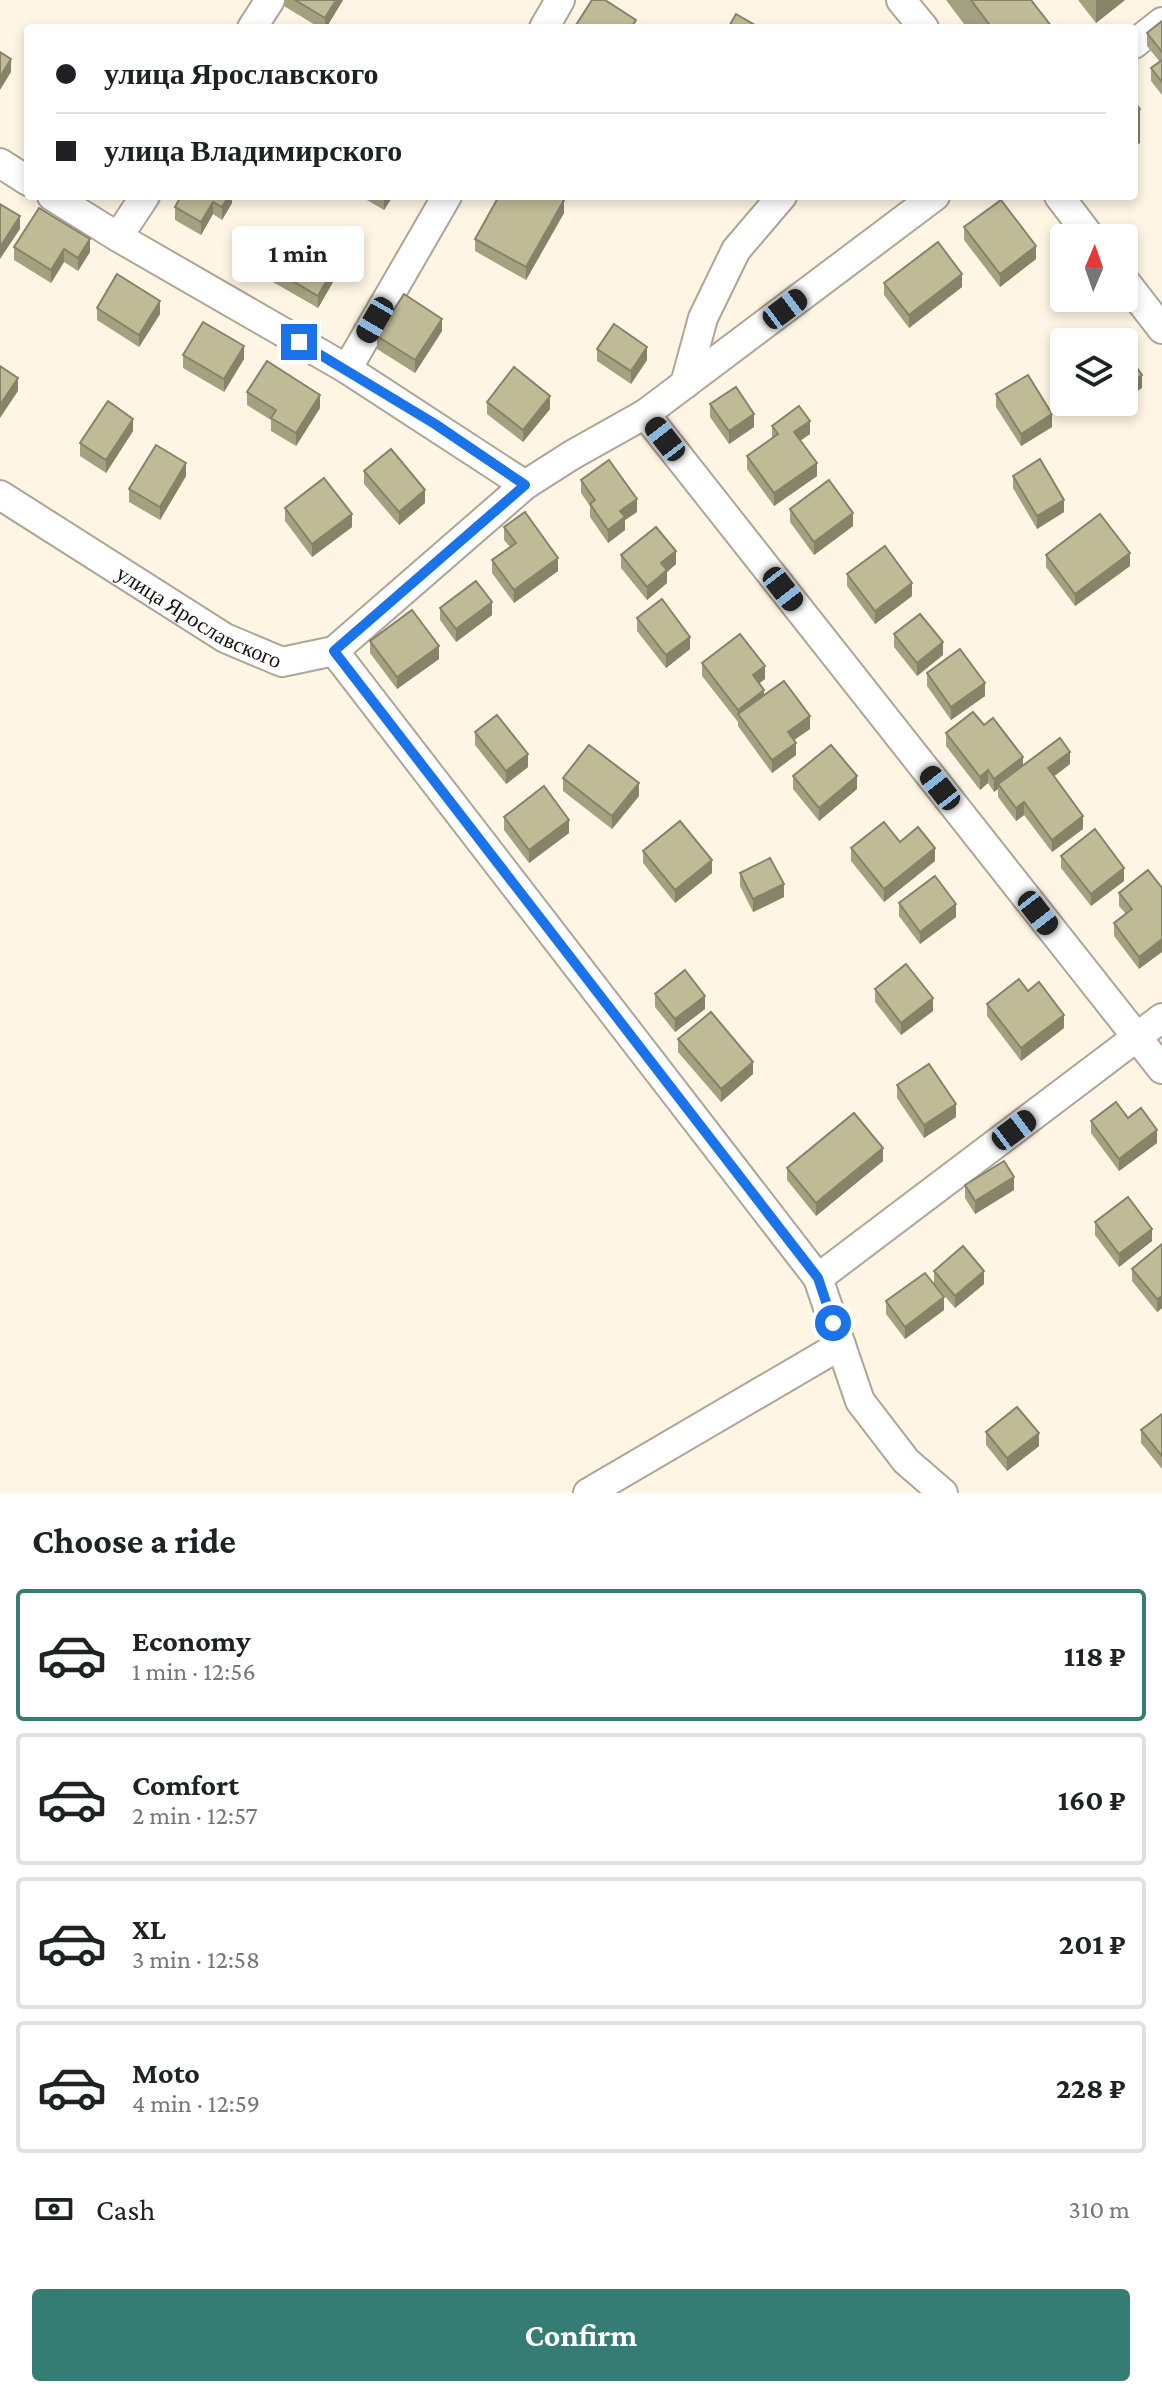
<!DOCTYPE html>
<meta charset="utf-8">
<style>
body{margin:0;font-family:"Crimson Pro",serif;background:#f6f6f6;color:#202124;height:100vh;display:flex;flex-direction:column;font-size:30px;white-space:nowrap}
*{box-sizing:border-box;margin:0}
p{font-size:26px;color:#757577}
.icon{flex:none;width:44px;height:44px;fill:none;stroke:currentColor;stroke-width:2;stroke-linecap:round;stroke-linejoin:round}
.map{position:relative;height:1493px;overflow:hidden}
.sheet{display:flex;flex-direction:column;background:#fff;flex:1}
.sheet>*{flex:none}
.guide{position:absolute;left:24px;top:24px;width:1114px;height:176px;border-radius:8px;box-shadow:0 4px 12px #0003;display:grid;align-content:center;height:176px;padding:0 32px;background:#fff}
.needle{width:52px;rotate:2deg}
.buttons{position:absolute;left:1050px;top:224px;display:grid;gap:16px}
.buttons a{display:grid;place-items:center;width:88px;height:88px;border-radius:8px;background:#fff;box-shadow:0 4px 12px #0003;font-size:40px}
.end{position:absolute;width:36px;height:36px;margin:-18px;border:10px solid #1a73e8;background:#fff;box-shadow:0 0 0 4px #fff}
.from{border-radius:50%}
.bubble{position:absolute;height:56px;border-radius:8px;background:#fff;box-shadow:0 4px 12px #0003;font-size:26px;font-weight:700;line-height:56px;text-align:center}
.car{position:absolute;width:24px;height:48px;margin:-24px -12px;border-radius:10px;box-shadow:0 0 6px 2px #0007;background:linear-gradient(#222 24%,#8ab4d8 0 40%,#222 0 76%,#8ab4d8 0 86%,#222 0)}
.guide b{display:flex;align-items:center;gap:28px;height:76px;font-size:30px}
.guide b+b{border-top:2px solid #e0e0e0}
.guide i{width:20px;height:20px;background:#202124}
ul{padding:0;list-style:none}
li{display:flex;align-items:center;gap:24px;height:132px;margin:0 16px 12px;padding:0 16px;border:4px solid #e0e0e0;border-radius:8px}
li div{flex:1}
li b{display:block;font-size:30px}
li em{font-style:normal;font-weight:700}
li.selected{border-color:#357c74}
li>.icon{width:72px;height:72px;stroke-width:1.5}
h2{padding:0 32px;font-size:36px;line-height:96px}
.pay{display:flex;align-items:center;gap:20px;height:88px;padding:0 32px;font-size:30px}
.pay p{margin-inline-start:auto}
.action{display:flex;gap:16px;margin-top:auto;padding:16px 32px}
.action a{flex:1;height:92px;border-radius:8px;background:#357c74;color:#fff;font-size:32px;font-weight:700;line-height:92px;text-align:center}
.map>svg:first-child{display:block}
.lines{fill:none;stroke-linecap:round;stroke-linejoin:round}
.minor-casing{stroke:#aea596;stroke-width:32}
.minor{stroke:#fff;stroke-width:28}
.wall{fill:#a4a181}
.shaded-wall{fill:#868369}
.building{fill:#bfbb96;stroke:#868369;stroke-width:2}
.route{stroke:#1a73e8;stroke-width:10}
.labels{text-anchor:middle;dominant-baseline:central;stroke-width:7;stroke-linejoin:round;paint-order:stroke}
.street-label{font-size:22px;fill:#16130d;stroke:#fff}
</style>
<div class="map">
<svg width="1162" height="1493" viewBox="0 0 1162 1493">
<rect width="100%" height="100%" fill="#fff5e5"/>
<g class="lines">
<g class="minor-casing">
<g id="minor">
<polyline points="901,0 924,28"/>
<polyline points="252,28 270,0"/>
<polyline points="544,28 560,0"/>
<polyline points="1134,44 1162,22"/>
<polyline points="0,163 28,181"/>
<polyline points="52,196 118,237 347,369 525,485"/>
<polyline points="1059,196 1091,238"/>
<polyline points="118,237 145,196"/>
<polyline points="1124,280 1162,329"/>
<polyline points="347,369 447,196"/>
<polyline points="685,384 703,318 736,250 782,196"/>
<polyline points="645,414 1162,1069"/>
<path id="s1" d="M0 495 225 638 282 662 334 651 525 485 572 455 645 414 935 196"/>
<polyline points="334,651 818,1278 860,1401 906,1461 943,1493"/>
<polyline points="818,1278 1162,1018"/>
<polyline points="588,1493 841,1345"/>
</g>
</g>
<use href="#minor" class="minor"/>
</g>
<g class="wall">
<polygon points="284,0 343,0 326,28 320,28 284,6"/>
<polygon points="946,0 1031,0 1052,28 967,28"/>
<polygon points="1078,0 1125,0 1096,23"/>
<polygon points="1162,21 1162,95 1151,81 1151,68 1160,62 1147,46 1147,33"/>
<polygon points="232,196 232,203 222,220 213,214 201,235 175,220 175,207"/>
<polygon points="360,196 393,196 384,210"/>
<polygon points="564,213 526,280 475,251 475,239"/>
<polygon points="964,227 1036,259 1000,287 964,240"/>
<polygon points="90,239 90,252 78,271 64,262 51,283 14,260 14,247"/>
<polygon points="266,265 340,270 318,308 266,278"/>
<polygon points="884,283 962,287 909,328 884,295"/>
<polygon points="97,308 160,314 139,347 97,320"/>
<polygon points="442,331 415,373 377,349 377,336"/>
<polygon points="597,349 647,360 631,384 597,361"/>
<polygon points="183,355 244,359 224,392 183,368"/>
<polygon points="247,392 320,408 296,446 271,431 271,420 247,405"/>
<polygon points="996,394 1052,427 1021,446 996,407"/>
<polygon points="487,402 550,409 523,442 487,414"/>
<polygon points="1095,402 1121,402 1104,414"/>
<polygon points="710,404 754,427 729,444 710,417"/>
<polygon points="772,426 810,434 800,441 817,476 774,506 747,469 747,456 772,438"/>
<polygon points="133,431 106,473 80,456 80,443"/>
<polygon points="364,471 425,503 399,525 364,484"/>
<polygon points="186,476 160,520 129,502 129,489"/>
<polygon points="1013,476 1064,512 1037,529 1013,488"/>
<polygon points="581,480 637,512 625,520 625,530 608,543 590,517 590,506 581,493"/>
<polygon points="285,508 352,527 312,557 285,521"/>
<polygon points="790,509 853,526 814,555 790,522"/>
<polygon points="504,527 558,571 514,603 492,573 492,560 510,547 504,540"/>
<polygon points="621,555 676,564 667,572 667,583 647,600 621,568"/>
<polygon points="1046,555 1130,566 1075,606 1046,567"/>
<polygon points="847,574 912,596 875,624 847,586"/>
<polygon points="440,608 492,615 456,642 440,620"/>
<polygon points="637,618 690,649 666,668 637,631"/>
<polygon points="894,634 943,655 917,676 894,647"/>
<polygon points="370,641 439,659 397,689 370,653"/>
<polygon points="702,663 765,679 759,683 764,695 810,729 794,740 796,755 772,773 738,726 738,722 702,676"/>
<polygon points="927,673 985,696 951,720 927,686"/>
<polygon points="984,725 1023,766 1070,764 1054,776 1083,829 1052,852 1024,815 1016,821 998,797 998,789 994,792 988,783 980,790 946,746 946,733"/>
<polygon points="475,732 528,767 506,784 475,745"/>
<polygon points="793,776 857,789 819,821 793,789"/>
<polygon points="563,778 639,796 612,829 563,791"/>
<polygon points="504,817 569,833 529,863 504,830"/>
<polygon points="900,842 935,861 884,902 851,861 851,848"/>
<polygon points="643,851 712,873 675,903 643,863"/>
<polygon points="1061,856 1124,881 1091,906 1061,868"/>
<polygon points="740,873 784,897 753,912 740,886"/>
<polygon points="1162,888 1139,969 1114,936 1114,923 1126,914 1119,906 1119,893"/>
<polygon points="899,903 956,917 920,944 899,916"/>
<polygon points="875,989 933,1011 901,1035 875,1002"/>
<polygon points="1028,991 1064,1028 1021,1061 987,1016 987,1004"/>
<polygon points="655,994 705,1009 675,1032 655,1007"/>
<polygon points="678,1039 753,1074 721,1102 678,1052"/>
<polygon points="897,1085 956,1117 924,1138 897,1098"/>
<polygon points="1091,1121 1157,1143 1119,1171 1091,1133"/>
<polygon points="883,1161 816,1216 787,1180 787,1168"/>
<polygon points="965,1185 1014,1190 975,1214 965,1198"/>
<polygon points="1095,1222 1152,1241 1119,1267 1095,1235"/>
<polygon points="1162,1244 1162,1308 1157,1312 1132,1281 1132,1269"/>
<polygon points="934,1271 984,1284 955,1308 934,1284"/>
<polygon points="886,1301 944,1310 905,1339 886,1314"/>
<polygon points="1162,1414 1162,1469 1141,1443 1141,1430"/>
<polygon points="986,1432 1039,1446 1007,1471 986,1445"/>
</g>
<g class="shaded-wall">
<polygon points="336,0 343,0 326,28 325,28 325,18"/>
<polygon points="1096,0 1125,0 1096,23"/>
<polygon points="11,59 11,72 0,90 0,77"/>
<polygon points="1140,109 1140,143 1134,147 1134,114"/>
<polygon points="229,196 232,196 232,203 222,220 222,207"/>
<polygon points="385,196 393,196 384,210 384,198"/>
<polygon points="564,200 564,213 526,280 526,267"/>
<polygon points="213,202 213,214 201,235 201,222"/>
<polygon points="20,216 20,229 0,259 0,247"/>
<polygon points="90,239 90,252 78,271 78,258"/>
<polygon points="1036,246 1036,259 1000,287 1000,274"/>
<polygon points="64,249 64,262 51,283 51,270"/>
<polygon points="340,257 340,270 318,308 318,296"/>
<polygon points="962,274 962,287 909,328 909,315"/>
<polygon points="160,301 160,314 139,347 139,335"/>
<polygon points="442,319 442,331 415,373 415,360"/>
<polygon points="244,346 244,359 224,392 224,379"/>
<polygon points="647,347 647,360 631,384 631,371"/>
<polygon points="1142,375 1142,388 1124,400 1124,387"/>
<polygon points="18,378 18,391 0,418 0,405"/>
<polygon points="320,395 320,408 296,446 296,433"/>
<polygon points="550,396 550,409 523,442 523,430"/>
<polygon points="1104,402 1121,402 1104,414"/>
<polygon points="754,414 754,427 729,444 729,431"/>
<polygon points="1052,414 1052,427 1021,446 1021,434"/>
<polygon points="133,419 133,431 106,473 106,460"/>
<polygon points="810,421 810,434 794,445 794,432"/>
<polygon points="186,463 186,476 160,520 160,507"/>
<polygon points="817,463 817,476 774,506 774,493"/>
<polygon points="425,490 425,503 399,525 399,512"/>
<polygon points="637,499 637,512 625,520 625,530 608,543 608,530 620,511"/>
<polygon points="1064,500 1064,512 1037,529 1037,516"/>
<polygon points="853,513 853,526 814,555 814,542"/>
<polygon points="352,514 352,527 312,557 312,544"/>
<polygon points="676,551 676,564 667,572 667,583 647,600 647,587 661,563"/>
<polygon points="1130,553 1130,566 1075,606 1075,594"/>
<polygon points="558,558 558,571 514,603 514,590"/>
<polygon points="912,583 912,596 875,624 875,611"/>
<polygon points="492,602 492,615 456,642 456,629"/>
<polygon points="690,637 690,649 666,668 666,655"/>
<polygon points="943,642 943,655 917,676 917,663"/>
<polygon points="439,646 439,659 397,689 397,677"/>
<polygon points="765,666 765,679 753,688 753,675"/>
<polygon points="985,683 985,696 951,720 951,707"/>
<polygon points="764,690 764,702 738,714 738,710"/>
<polygon points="810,716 810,729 788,744 788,732"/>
<polygon points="796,743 796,755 772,773 772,760"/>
<polygon points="1070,752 1070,764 1048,781 1048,768"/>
<polygon points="528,754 528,767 506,784 506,771"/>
<polygon points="1023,757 1023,770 998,784 998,789 994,792 994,779"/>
<polygon points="988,770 988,783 980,790 980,777"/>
<polygon points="857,776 857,789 819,821 819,808"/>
<polygon points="639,783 639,796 612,829 612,816"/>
<polygon points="1024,802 1024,815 1016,821 1016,808"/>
<polygon points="1083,816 1083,829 1052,852 1052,840"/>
<polygon points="569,820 569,833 529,863 529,850"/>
<polygon points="935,848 935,861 884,902 884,889"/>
<polygon points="712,860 712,873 675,903 675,890"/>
<polygon points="1124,868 1124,881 1091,906 1091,894"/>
<polygon points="784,884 784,897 753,912 753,899"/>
<polygon points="956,904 956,917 920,944 920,932"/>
<polygon points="1162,939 1162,952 1139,969 1139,957"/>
<polygon points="705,996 705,1009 675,1032 675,1019"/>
<polygon points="933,998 933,1011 901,1035 901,1023"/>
<polygon points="1064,1015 1064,1028 1021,1061 1021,1048"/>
<polygon points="753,1062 753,1074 721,1102 721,1089"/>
<polygon points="956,1104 956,1117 924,1138 924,1125"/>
<polygon points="1157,1130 1157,1143 1119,1171 1119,1159"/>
<polygon points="883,1148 883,1161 816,1216 816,1203"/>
<polygon points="1014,1177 1014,1190 975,1214 975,1201"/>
<polygon points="1152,1229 1152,1241 1119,1267 1119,1254"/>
<polygon points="984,1271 984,1284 955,1308 955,1296"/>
<polygon points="1162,1296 1162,1308 1157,1312 1157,1299"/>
<polygon points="944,1297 944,1310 905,1339 905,1327"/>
<polygon points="1039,1433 1039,1446 1007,1471 1007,1458"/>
</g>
<g class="building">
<polygon points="295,0 336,0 325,18"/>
<polygon points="592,0 605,0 636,20 631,28 574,28"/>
<polygon points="971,0 1031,0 1052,27 992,28"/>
<polygon points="736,14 760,28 728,28"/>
<polygon points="1162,21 1162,52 1147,33"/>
<polygon points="0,52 11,59 0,77"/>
<polygon points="1162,60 1162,82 1151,68"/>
<polygon points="1134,101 1140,109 1134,114"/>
<polygon points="181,196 229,196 222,207 213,202 201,222 175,207"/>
<polygon points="499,196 557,196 564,200 526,267 475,239"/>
<polygon points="1001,200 1036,246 1000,274 964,227"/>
<polygon points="0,204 20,216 0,247"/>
<polygon points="39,208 90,239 78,258 64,249 51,270 14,247"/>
<polygon points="287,227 340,257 318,296 266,265"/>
<polygon points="938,242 962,274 909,315 884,283"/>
<polygon points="117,274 160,301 139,335 97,308"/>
<polygon points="404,294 442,319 415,360 377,336"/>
<polygon points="203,322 244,346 224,379 183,355"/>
<polygon points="614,324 647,347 631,371 597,349"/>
<polygon points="1114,335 1119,342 1103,342"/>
<polygon points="1124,349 1142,375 1124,387"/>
<polygon points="267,361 320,395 296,433 271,418 276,410 247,392"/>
<polygon points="0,366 18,378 0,405"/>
<polygon points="514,367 550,396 523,430 487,402"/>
<polygon points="1028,375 1052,414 1021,434 996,394"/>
<polygon points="736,387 754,414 729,431 710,404"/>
<polygon points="108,401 133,419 106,460 80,443"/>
<polygon points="799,406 810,421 794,432 817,463 774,493 747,456 778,434 772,426"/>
<polygon points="156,445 186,463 160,507 129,489"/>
<polygon points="391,449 425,490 399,512 364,471"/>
<polygon points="1040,459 1064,500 1037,516 1013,476"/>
<polygon points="609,460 637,499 620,511 625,517 608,530 590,504 595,500 581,480"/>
<polygon points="324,478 352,514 312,544 285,508"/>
<polygon points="829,480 853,513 814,542 790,509"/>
<polygon points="525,512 558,558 514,590 492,560 516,543 504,527"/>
<polygon points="1100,514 1130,553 1075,594 1046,555"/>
<polygon points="656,527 676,551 661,563 667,570 647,587 621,555"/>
<polygon points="885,546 912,583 875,611 847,574"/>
<polygon points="476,581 492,602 456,629 440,608"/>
<polygon points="662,599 690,637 666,655 637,618"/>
<polygon points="412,610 439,646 397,677 370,641"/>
<polygon points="920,614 943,642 917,663 894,634"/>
<polygon points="740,634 765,666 753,675 764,690 738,710 702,663"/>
<polygon points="960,649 985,683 951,707 927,673"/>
<polygon points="784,681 810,716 788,732 796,743 772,760 738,714"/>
<polygon points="973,712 984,725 993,718 1023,757 994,779 988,770 980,777 946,733"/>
<polygon points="497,715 528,754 506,771 475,732"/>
<polygon points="1060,738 1070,752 1048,768 1083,816 1052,840 1024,802 1016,808 998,784"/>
<polygon points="589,745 639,783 612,816 563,778"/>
<polygon points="831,745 857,776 819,808 793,776"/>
<polygon points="544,786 569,820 529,850 504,817"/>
<polygon points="680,821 712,860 675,890 643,851"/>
<polygon points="884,822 900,842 918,827 935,848 884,889 851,848"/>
<polygon points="1095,829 1124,868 1091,894 1061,856"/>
<polygon points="770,858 784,884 753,899 740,873"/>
<polygon points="1148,870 1162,888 1162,939 1139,957 1114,923 1132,909 1119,893"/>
<polygon points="935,876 956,904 920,932 899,903"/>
<polygon points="906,964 933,998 901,1023 875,989"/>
<polygon points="685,970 705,996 675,1019 655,994"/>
<polygon points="1019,979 1028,991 1039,982 1064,1015 1021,1048 987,1004"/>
<polygon points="711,1012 753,1062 721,1089 678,1039"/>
<polygon points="929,1064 956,1104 924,1125 897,1085"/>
<polygon points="1116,1102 1128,1118 1141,1108 1157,1130 1119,1159 1091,1121"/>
<polygon points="854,1113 883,1148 816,1203 787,1168"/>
<polygon points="1004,1161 1014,1177 975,1201 965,1185"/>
<polygon points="1128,1197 1152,1229 1119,1254 1095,1222"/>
<polygon points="1162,1244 1162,1296 1157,1299 1132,1269"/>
<polygon points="963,1246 984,1271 955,1296 934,1271"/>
<polygon points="925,1273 944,1297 905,1327 886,1301"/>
<polygon points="1017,1407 1039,1433 1007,1458 986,1432"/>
<polygon points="1162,1414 1162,1456 1141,1430"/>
</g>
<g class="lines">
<polyline class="route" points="299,342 435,424 525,485 334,651 818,1278 833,1323"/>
</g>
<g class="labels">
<g class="street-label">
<text stroke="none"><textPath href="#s1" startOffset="234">улица Ярославского</textPath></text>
</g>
</g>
</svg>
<div class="buttons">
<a><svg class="needle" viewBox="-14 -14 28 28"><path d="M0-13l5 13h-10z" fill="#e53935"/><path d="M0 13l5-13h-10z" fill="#757577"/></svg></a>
<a><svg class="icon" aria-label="layers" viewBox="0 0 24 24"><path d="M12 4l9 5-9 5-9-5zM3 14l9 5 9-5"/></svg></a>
</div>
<i class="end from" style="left:833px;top:1323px"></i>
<i class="end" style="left:299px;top:342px"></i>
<div class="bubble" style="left:232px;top:226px;width:132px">1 min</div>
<i class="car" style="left:785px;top:309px;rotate:53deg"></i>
<i class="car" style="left:375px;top:320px;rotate:210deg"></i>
<i class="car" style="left:665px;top:439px;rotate:322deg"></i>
<i class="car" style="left:783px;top:589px;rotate:142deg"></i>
<i class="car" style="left:940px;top:788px;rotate:322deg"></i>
<i class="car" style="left:1038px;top:913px;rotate:142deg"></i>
<i class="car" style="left:1014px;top:1130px;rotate:53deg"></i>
<div class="guide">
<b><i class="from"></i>улица Ярославского</b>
<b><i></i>улица Владимирского</b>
</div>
</div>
<section class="sheet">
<h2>Choose a ride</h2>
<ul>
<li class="selected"><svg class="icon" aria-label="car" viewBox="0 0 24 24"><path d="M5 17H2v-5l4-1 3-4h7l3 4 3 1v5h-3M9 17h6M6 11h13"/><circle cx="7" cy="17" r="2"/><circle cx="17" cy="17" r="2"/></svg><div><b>Economy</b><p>1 min · 12:56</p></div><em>118 ₽</em></li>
<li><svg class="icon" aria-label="car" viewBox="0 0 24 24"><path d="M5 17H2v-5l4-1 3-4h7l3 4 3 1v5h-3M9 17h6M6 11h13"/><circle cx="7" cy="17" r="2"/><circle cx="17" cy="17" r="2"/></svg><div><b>Comfort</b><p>2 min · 12:57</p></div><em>160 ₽</em></li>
<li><svg class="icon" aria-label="car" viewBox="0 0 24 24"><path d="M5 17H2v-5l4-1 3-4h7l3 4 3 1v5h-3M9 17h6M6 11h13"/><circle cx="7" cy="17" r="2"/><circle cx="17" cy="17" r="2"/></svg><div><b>XL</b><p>3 min · 12:58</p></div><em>201 ₽</em></li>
<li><svg class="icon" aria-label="car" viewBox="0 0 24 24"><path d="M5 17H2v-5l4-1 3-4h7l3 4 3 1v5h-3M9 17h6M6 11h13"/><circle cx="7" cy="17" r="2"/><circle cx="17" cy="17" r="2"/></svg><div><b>Moto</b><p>4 min · 12:59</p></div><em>228 ₽</em></li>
</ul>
<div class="pay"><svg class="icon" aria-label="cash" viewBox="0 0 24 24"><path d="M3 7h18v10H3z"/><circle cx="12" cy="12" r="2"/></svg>Cash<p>310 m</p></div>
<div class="action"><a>Confirm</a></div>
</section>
